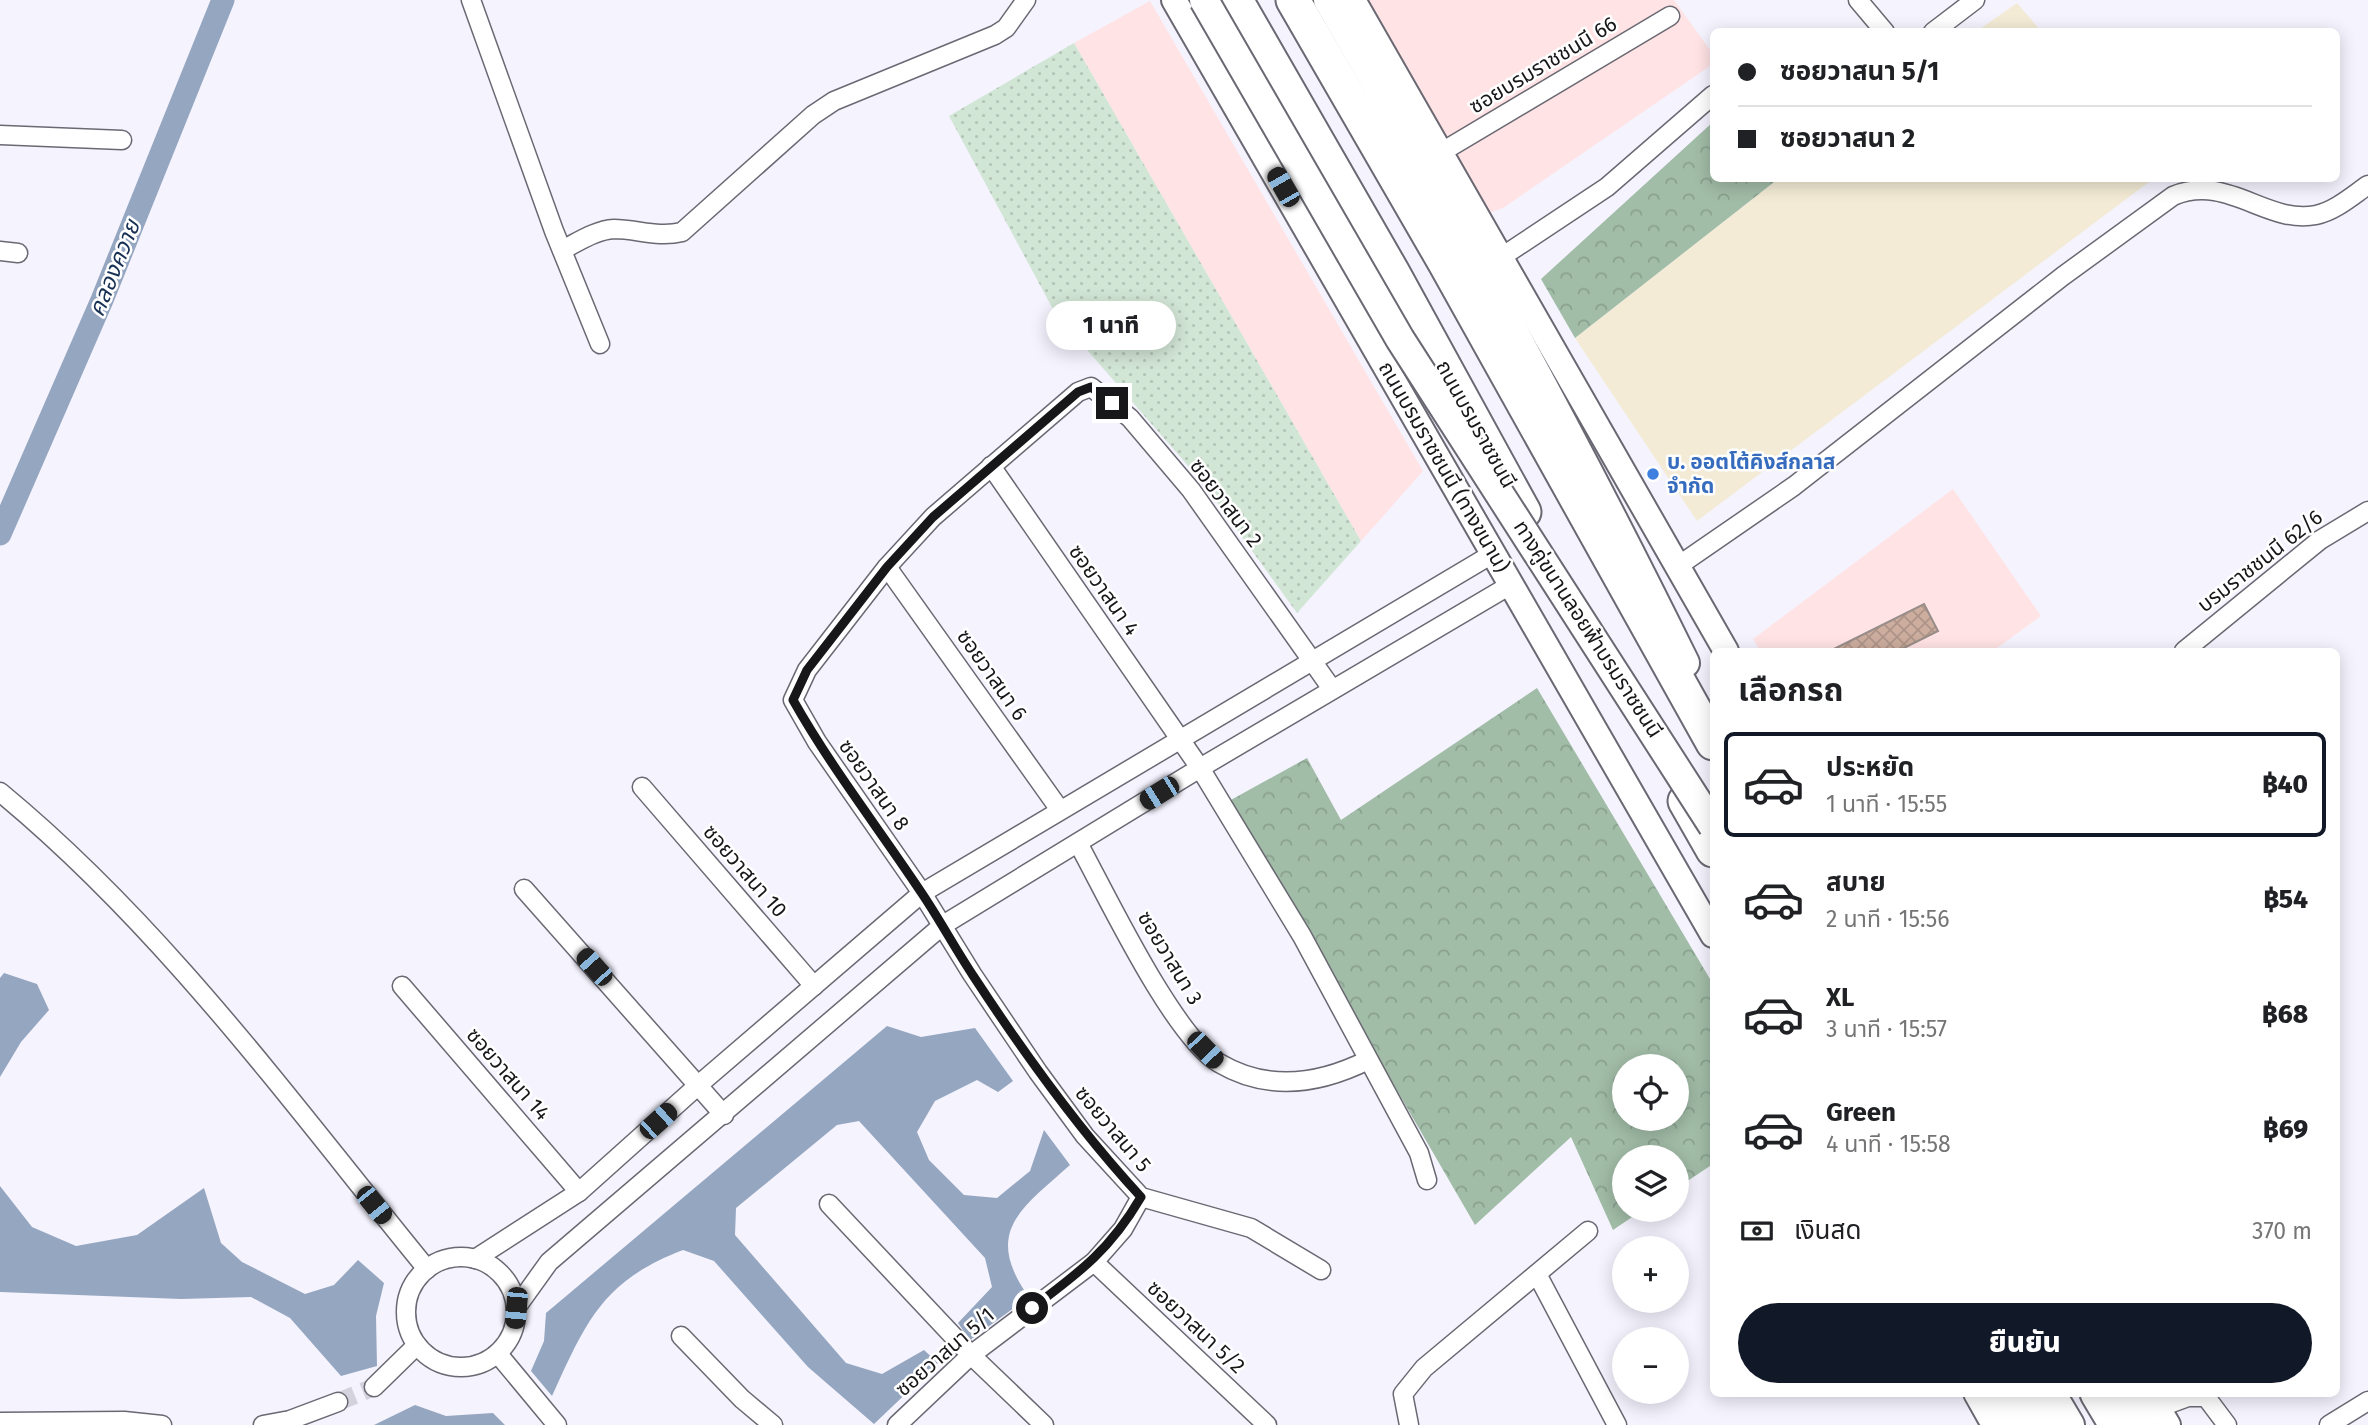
<!DOCTYPE html>
<html lang="th">
<meta charset="utf-8">
<style>
body{margin:0;font-family:"Fira Sans","Noto Sans Thai",sans-serif;background:#f6f6f6;color:#202124;height:100vh;display:flex;flex-direction:column;font-size:26px;white-space:nowrap}
*{box-sizing:border-box;margin:0}
p{font-size:23px;color:#757577}
.icon{flex:none;width:38px;height:38px;fill:none;stroke:currentColor;stroke-width:2;stroke-linecap:round;stroke-linejoin:round}
.map{position:relative;flex:1;overflow:hidden}
.side{position:absolute;left:1710px;top:648px;width:630px;height:749px;display:flex;flex-direction:column;background:#fff;border-radius:10px;box-shadow:0 4px 18px #0003}
.side>*{flex:none}
.top-card{position:absolute;left:1710px;top:28px;width:630px;height:154px;border-radius:10px;box-shadow:0 4px 18px #0003;display:grid;align-content:center;height:154px;padding:0 28px;background:#fff}
.buttons{position:absolute;left:1612px;top:1054px;display:grid;gap:14px}
.buttons a{display:grid;place-items:center;width:77px;height:77px;border-radius:50%;background:#fff;box-shadow:0 4px 18px #0003;font-size:35px}
.end{position:absolute;width:32px;height:32px;margin:-16px;border:9px solid #17171a;background:#fff;box-shadow:0 0 0 4px #fff}
.from{border-radius:50%}
.bubble{position:absolute;height:49px;border-radius:24px;background:#fff;box-shadow:0 4px 18px #0003;font-size:23px;font-weight:800;line-height:49px;text-align:center}
.car{position:absolute;width:21px;height:42px;margin:-21px -10px;border-radius:9px;box-shadow:0 0 5px 2px #0007;background:linear-gradient(#222 24%,#8ab4d8 0 40%,#222 0 76%,#8ab4d8 0 86%,#222 0)}
.top-card b{display:flex;align-items:center;gap:24px;height:66px;font-size:26px}
.top-card b+b{border-top:2px solid #e0e0e0}
.top-card i{width:18px;height:18px;background:#202124}
ul{padding:0;list-style:none}
li{display:flex;align-items:center;gap:21px;height:105px;margin:0 14px 10px;padding:0 14px;border:4px solid transparent;border-radius:10px}
li div{flex:1}
li b{display:block;font-size:26px}
li em{font-style:normal;font-weight:800}
li.current{border-color:#111827}
li>.icon{width:63px;height:63px;stroke-width:1.5}
h2{padding:0 28px;font-size:32px;line-height:84px}
.pay{display:flex;align-items:center;gap:18px;height:77px;padding:0 28px;font-size:26px}
.pay p{margin-inline-start:auto}
.cta{display:flex;gap:14px;margin-top:auto;padding:14px 28px}
.cta a{flex:1;height:80px;border-radius:42px;background:#111827;color:#fff;font-size:28px;font-weight:800;line-height:80px;text-align:center}
.map>svg:first-child{display:block}
.commercial{fill:#ffe3e5}
.industrial{fill:#f3ebd5}
.grass{fill:url(#grass-dots)}
.forest{fill:url(#forest-crowns);fill-rule:evenodd}
.water{fill:#95a6c0}
.lines{fill:none;stroke-linecap:round;stroke-linejoin:round}
.canal{stroke:#95a6c0;stroke-width:23}
.building{fill:url(#building-cross-hatch);stroke:#988d88;stroke-width:2}
.street-tunnel{stroke:#d4d2dc;stroke-width:18;stroke-dasharray:18 9;stroke-linecap:butt}
.street-casing{stroke:#6a6872;stroke-width:21}
.secondary-casing{stroke:#6a6872;stroke-width:28}
.primary-casing{stroke:#6a6872;stroke-width:32}
.highway-casing{stroke:#6a6872;stroke-width:37}
.street{stroke:#fff;stroke-width:18}
.secondary{stroke:#fff;stroke-width:24}
.primary{stroke:#fff;stroke-width:28}
.highway{stroke:#fff;stroke-width:33}
.primary-bridge-casing{stroke:#6a6872;stroke-width:32;stroke-linecap:butt}
.primary-bridge{stroke:#fff;stroke-width:28}
.route{stroke:#17171a;stroke-width:9}
.shop-dot{fill:#3f7fe0;stroke:#fff;stroke-width:2.5}
.labels{text-anchor:middle;dominant-baseline:central;stroke-width:5;stroke-linejoin:round;paint-order:stroke}
.street-label{font-size:21px;fill:#17171a;stroke:#fff}
.shop-label{font-size:21px;font-weight:bold;fill:#366cbe;stroke:#fff;text-anchor:start}
.water-label{font-size:23px;font-style:italic;fill:#173054;stroke:#fff}
</style>
<div class="map">
<svg width="2368" height="1425" viewBox="0 0 2368 1425">
<defs>
<pattern id="grass-dots" width="8" height="8" patternUnits="userSpaceOnUse" patternTransform="scale(1.75)"><rect width="8" height="8" fill="#d2e6d6"/><path d="M2 2h.1M6 6h.1" fill="none" stroke="#b4c5b7" stroke-width="1.8" stroke-linecap="round"/></pattern>
<pattern id="forest-crowns" width="20" height="18" patternUnits="userSpaceOnUse" patternTransform="scale(1.75)"><rect width="20" height="18" fill="#a1bca7"/><path d="M2 6a3 3 0 1 1 6 0M12 15a3 3 0 1 1 6 0" fill="none" stroke="#8aa18f"/></pattern>
<pattern id="building-cross-hatch" width="8" height="8" patternUnits="userSpaceOnUse" patternTransform="scale(1.75)"><rect width="8" height="8" fill="#ccad9e"/><path d="M0 0l8 8M0 8l8-8" fill="none" stroke="#ae9488"/></pattern>
</defs>
<rect width="100%" height="100%" fill="#f5f3fe"/>
<g class="commercial">
<polygon points="1362,0 1674,0 1713,54 1713,64 1503,208 1484,215"/>
<polygon points="1150,1 1423,471 1361,541 1074,43"/>
<polygon points="1953,489 2041,616 1993,651 1760,651 1753,639"/>
</g>
<g class="industrial">
<polygon points="2017,3 2041,31 1977,31"/>
<polygon points="1778,179 2153,179 1697,521 1575,338"/>
</g>
<polygon class="grass" points="1074,43 1361,541 1297,613 1203,483 1055,313 949,116"/>
<g class="forest">
<polygon points="1713,122 1713,178 1778,179 1575,338 1541,279"/>
<path d="M1537 688 1713 984V1164L1677 1188 1676 1157H1624V1209H1644L1613 1230 1571 1137 1475 1225 1229 801 1307 758 1341 820ZM1624 1066H1676V1118H1624Z"/>
</g>
<g class="water">
<polygon points="4,973 37,984 49,1010 21,1042 0,1077 0,978"/>
<path d="M887 1026 921 1037 975 1028 1013 1081 998 1092 977 1080 935 1101 917 1132 929 1160 964 1195 997 1198 1030 1171 1044 1130 1070 1165C1022 1208 982 1232 1029 1297L970 1340 958 1323 992 1287 985 1258 859 1121 837 1125 736 1208 735 1235 846 1363 882 1374 924 1350 938 1363 874 1424 808 1367 714 1261 683 1250C602 1281 586 1322 552 1396L531 1371 544 1341 546 1313Z"/>
<polygon points="0,1186 32,1227 76,1246 137,1235 204,1188 221,1243 242,1262 305,1294 334,1285 358,1260 384,1283 376,1316 377,1366 341,1376 290,1318 251,1297 181,1299 0,1292"/>
<polygon points="415,1405 446,1416 493,1413 505,1425 374,1425"/>
</g>
<g class="lines">
<polyline class="canal" points="0,534 102,300 223,0"/>
</g>
<polygon class="building" points="1924,604 1938,631 1898,651 1830,651"/>
<g class="lines">
<polyline class="street-tunnel" points="338,1402 374,1387"/>
<g class="street-casing">
<g id="street">
<polyline points="471,0 554,231 600,344"/>
<polyline points="1858,0 1885,32"/>
<polyline points="1933,32 1975,0"/>
<polyline points="0,135 122,140"/>
<polyline points="1440,153 1670,16"/>
<path d="M562 250C578 242 596 230 614 229 637 229 658 238 682 232L813 115 834 101 995 35 1006 28 1026 0"/>
<polyline points="0,251 18,253"/>
<polyline points="1500,258 1607,187 1713,95"/>
<polyline points="991,466 1200,768 1302,936 1419,1153 1427,1180"/>
<path d="M1678 566 1794 486 2063 276 2173 196C2227 173 2267 225 2316 215 2335 211 2352 196 2368 185"/>
<polyline points="887,567 1060,810"/>
<polyline points="2184,651 2320,540 2368,511"/>
<polyline points="642,787 814,986"/>
<path d="M0 792C165 928 292 1104 427 1269"/>
<path d="M1078 843C1106 894 1173 1036 1219 1063 1268 1092 1320 1084 1368 1060"/>
<polyline points="524,889 724,1115"/>
<polyline points="402,986 579,1192"/>
<polyline points="829,1204 971,1355 1044,1425"/>
<circle cx="461" cy="1312" r="55"/>
<polyline points="475,1259 579,1192 703,1081 922,893 1494,553"/>
<polyline points="1094,1262 1267,1425"/>
<polyline points="1321,1270 1251,1228 1141,1197 1085,1136 1038,1072 972,974 922,893 817,742 793,700 807,670 887,567 933,517 1078,392 1091,387 1130,418 1191,490 1332,689"/>
<polyline points="1537,1274 1617,1425"/>
<polyline points="516,1308 549,1262 943,925 1200,768 1512,584"/>
<polyline points="681,1336 742,1399 773,1425"/>
<polyline points="498,1354 557,1425"/>
<polyline points="374,1387 417,1345"/>
<polyline points="2158,1408 2188,1397 2206,1397 2227,1425"/>
<polyline points="0,1422 124,1421 162,1425"/>
<polyline points="263,1425 290,1420 338,1402"/>
<polyline points="897,1425 971,1355 1094,1262 1123,1229 1141,1197"/>
<polyline points="1409,1425 1403,1394 1424,1368 1588,1231"/>
<polyline points="2329,1425 2368,1401"/>
</g>
</g>
<g class="secondary-casing">
<g id="secondary">
<polyline points="1174,0 1713,935"/>
<polyline points="1353,0 1726,651"/>
<polyline points="1976,1393 1994,1425"/>
<polyline points="1999,1393 2018,1425"/>
<polyline points="2124,1393 2142,1425"/>
<polyline points="2149,1393 2168,1425"/>
</g>
</g>
<g class="primary-casing">
<g id="primary">
<path d="M1328 0C1454 218 1574 437 1685 663"/>
<polyline points="2051,1393 2070,1425"/>
</g>
</g>
<g class="highway-casing">
<g id="highway">
<polyline points="1236,0 1393,273 1524,512"/>
<polyline points="1293,0 1445,263 1713,743"/>
<polyline points="1685,801 1713,850"/>
<polyline points="2028,1393 2047,1425"/>
<polyline points="2097,1393 2116,1425"/>
</g>
</g>
<use href="#street" class="street"/>
<use href="#secondary" class="secondary"/>
<use href="#primary" class="primary"/>
<use href="#highway" class="highway"/>
<g class="primary-bridge-casing">
<polyline id="primary-bridge" points="1204,0 1400,339 1713,826"/>
</g>
<use href="#primary-bridge" class="primary-bridge"/>
</g>
<g class="lines">
<path class="route" d="M1032 1308C1080 1272 1110 1250 1141 1197 1078 1129 1025 1055 974 977 956 950 941 922 923 895 880 830 832 769 793 700L807 670 887 567 933 517 1078 392 1091 387 1112 403"/>
</g>
<circle class="shop-dot" cx="1653" cy="474" r="7"/>
<g class="labels">
<g class="street-label">
<text transform="translate(1543 65) rotate(-31)">ซอยบรมราชชนนี 66</text>
<text transform="translate(1476 424) rotate(61)">ถนนบรมราชชนนี</text>
<text transform="translate(1444 467) rotate(60)">ถนนบรมราชชนนี (ทางขนาน)</text>
<text transform="translate(1226 503) rotate(53)">ซอยวาสนา 2</text>
<text transform="translate(2260 561) rotate(-38)">บรมราชชนนี 62/6</text>
<text transform="translate(1104 590) rotate(55)">ซอยวาสนา 4</text>
<text transform="translate(1588 629) rotate(57)">ทางคู่ขนานลอยฟ้าบรมราชชนนี</text>
<text transform="translate(992 675) rotate(55)">ซอยวาสนา 6</text>
<text transform="translate(874 785) rotate(55)">ซอยวาสนา 8</text>
<text transform="translate(745 871) rotate(49)">ซอยวาสนา 10</text>
<text transform="translate(1170 958) rotate(59)">ซอยวาสนา 3</text>
<text transform="translate(508 1074) rotate(49)">ซอยวาสนา 14</text>
<text transform="translate(1113 1129) rotate(50)">ซอยวาสนา 5</text>
<text transform="translate(1196 1327) rotate(43)">ซอยวาสนา 5/2</text>
<text transform="translate(945 1352) rotate(-41)">ซอยวาสนา 5/1</text>
</g>
<g class="shop-label">
<text x="1667" y="462">บ. ออตโต้คิงส์กลาส<tspan x="1667" dy="24">จำกัด</tspan></text>
</g>
<g class="water-label">
<text transform="translate(114 268) rotate(-68)">คลองควาย</text>
</g>
</g>
</svg>
<div class="buttons">
<a><svg class="icon" aria-label="locate" viewBox="0 0 24 24"><circle cx="12" cy="12" r="6"/><path d="M12 2v4M12 18v4M2 12h4M18 12h4"/></svg></a>
<a><svg class="icon" aria-label="layers" viewBox="0 0 24 24"><path d="M12 4l9 5-9 5-9-5zM3 14l9 5 9-5"/></svg></a>
<a>+</a>
<a>−</a>
</div>
<i class="end from" style="left:1032px;top:1308px"></i>
<i class="end" style="left:1112px;top:403px"></i>
<div class="bubble" style="left:1046px;top:301px;width:130px">1 นาที</div>
<i class="car" style="left:1283px;top:187px;rotate:330deg"></i>
<i class="car" style="left:1159px;top:793px;rotate:238deg"></i>
<i class="car" style="left:594px;top:967px;rotate:318deg"></i>
<i class="car" style="left:1205px;top:1050px;rotate:136deg"></i>
<i class="car" style="left:658px;top:1121px;rotate:48deg"></i>
<i class="car" style="left:374px;top:1205px;rotate:141deg"></i>
<i class="car" style="left:516px;top:1308px;rotate:185deg"></i>
<div class="top-card">
<b><i class="from"></i>ซอยวาสนา 5/1</b>
<b><i></i>ซอยวาสนา 2</b>
</div>
<section class="side">
<h2>เลือกรถ</h2>
<ul>
<li class="current"><svg class="icon" aria-label="car" viewBox="0 0 24 24"><path d="M5 17H2v-5l4-1 3-4h7l3 4 3 1v5h-3M9 17h6M6 11h13"/><circle cx="7" cy="17" r="2"/><circle cx="17" cy="17" r="2"/></svg><div><b>ประหยัด</b><p>1 นาที · 15:55</p></div><em>฿40</em></li>
<li><svg class="icon" aria-label="car" viewBox="0 0 24 24"><path d="M5 17H2v-5l4-1 3-4h7l3 4 3 1v5h-3M9 17h6M6 11h13"/><circle cx="7" cy="17" r="2"/><circle cx="17" cy="17" r="2"/></svg><div><b>สบาย</b><p>2 นาที · 15:56</p></div><em>฿54</em></li>
<li><svg class="icon" aria-label="car" viewBox="0 0 24 24"><path d="M5 17H2v-5l4-1 3-4h7l3 4 3 1v5h-3M9 17h6M6 11h13"/><circle cx="7" cy="17" r="2"/><circle cx="17" cy="17" r="2"/></svg><div><b>XL</b><p>3 นาที · 15:57</p></div><em>฿68</em></li>
<li><svg class="icon" aria-label="car" viewBox="0 0 24 24"><path d="M5 17H2v-5l4-1 3-4h7l3 4 3 1v5h-3M9 17h6M6 11h13"/><circle cx="7" cy="17" r="2"/><circle cx="17" cy="17" r="2"/></svg><div><b>Green</b><p>4 นาที · 15:58</p></div><em>฿69</em></li>
</ul>
<div class="pay"><svg class="icon" aria-label="cash" viewBox="0 0 24 24"><path d="M3 7h18v10H3z"/><circle cx="12" cy="12" r="2"/></svg>เงินสด<p>370 m</p></div>
<div class="cta"><a>ยืนยัน</a></div>
</section>
</div>
